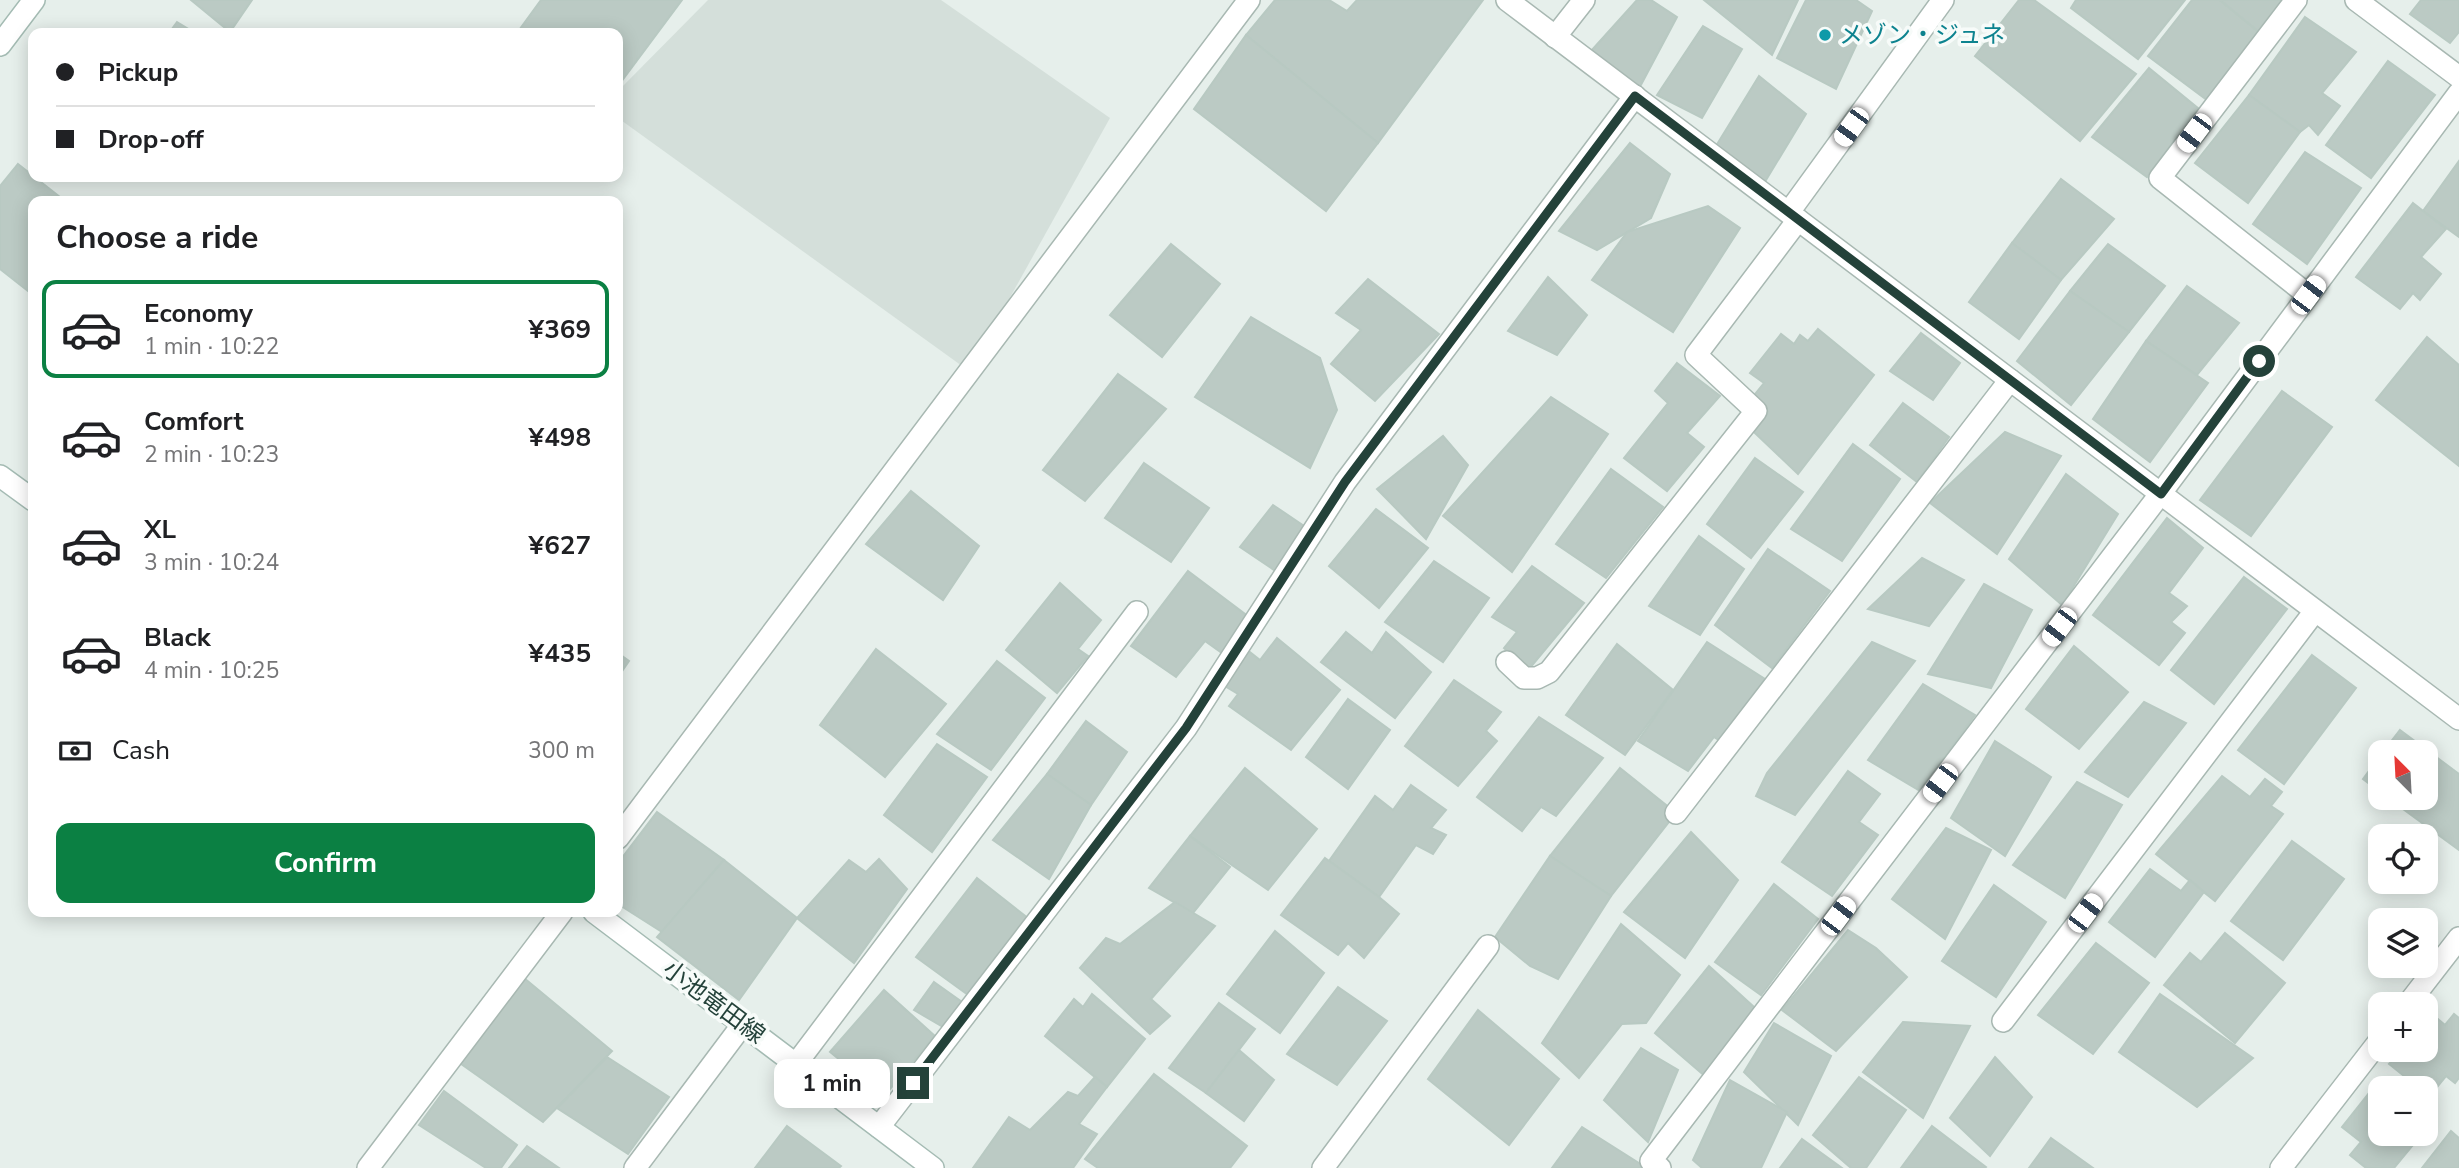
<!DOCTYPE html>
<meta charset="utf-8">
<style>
body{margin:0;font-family:"Nunito Sans","Noto Sans JP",sans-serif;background:#f6f6f6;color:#202124;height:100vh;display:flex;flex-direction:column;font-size:26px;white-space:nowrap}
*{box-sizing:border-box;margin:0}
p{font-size:23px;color:#757577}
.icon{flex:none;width:38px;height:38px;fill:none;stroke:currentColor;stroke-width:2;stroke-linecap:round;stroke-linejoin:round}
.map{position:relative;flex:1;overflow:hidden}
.panel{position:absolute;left:28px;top:196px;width:595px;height:721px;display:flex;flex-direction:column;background:#fff;border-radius:14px;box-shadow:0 4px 18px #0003}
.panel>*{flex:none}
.banner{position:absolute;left:28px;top:28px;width:595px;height:154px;border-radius:14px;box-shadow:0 4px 18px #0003;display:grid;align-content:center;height:154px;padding:0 28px;background:#fff}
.needle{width:46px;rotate:336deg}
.fabs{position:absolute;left:2368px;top:740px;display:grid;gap:14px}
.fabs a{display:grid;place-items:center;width:70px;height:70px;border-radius:14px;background:#fff;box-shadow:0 4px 18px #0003;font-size:35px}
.end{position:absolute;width:32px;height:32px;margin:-16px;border:9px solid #24423a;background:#fff;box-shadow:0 0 0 4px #fff}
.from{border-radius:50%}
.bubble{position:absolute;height:49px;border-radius:14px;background:#fff;box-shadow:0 4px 18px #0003;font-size:23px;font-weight:700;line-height:49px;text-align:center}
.car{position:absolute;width:21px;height:42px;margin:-21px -10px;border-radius:9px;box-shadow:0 0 5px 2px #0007;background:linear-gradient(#fff 24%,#345 0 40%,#fff 0 76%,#345 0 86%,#fff 0)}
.banner b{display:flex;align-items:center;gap:24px;height:66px;font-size:26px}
.banner b+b{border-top:2px solid #e0e0e0}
.banner i{width:18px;height:18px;background:#202124}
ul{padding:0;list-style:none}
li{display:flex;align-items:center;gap:21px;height:98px;margin:0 14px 10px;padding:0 14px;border:4px solid transparent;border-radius:14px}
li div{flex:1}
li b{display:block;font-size:26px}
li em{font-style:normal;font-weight:700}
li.current{border-color:#0b8043}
li>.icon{width:63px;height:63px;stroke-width:1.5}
h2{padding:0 28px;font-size:32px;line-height:84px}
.pay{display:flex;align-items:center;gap:18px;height:77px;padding:0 28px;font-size:26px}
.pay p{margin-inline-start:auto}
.primary-button{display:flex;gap:14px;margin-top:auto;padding:14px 28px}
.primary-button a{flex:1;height:80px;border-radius:14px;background:#0b8043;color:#fff;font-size:28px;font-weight:700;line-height:80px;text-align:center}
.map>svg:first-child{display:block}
.built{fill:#d4dfda}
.building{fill:#bbcac4;stroke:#b8c9c2;stroke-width:2}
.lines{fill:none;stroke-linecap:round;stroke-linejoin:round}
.lane-casing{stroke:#a8b8b2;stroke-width:24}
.street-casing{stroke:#a8b8b2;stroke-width:24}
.secondary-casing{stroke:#a4bbb3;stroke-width:24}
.lane{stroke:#fff;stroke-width:21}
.street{stroke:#fff;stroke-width:21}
.secondary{stroke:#fff;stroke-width:21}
.route{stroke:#24423a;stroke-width:9}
.culture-dot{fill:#0f9aa8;stroke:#f7fbf9;stroke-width:2.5}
.labels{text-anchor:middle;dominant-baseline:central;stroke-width:7;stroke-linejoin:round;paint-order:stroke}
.culture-label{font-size:24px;fill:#0d838f;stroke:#f7fbf9;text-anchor:start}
.street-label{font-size:24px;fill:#24423a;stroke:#f7fbf9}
</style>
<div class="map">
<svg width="2459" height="1168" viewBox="0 0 2459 1168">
<rect width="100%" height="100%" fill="#e6efeb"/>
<polygon class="built" points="708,0 941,0 1110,118 969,371 618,118 618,91"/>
<g class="building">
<polygon points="191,0 252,0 230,32"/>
<polygon points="541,0 682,0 618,86 618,33 517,33"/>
<polygon points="1275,0 1329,0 1347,11 1357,0 1483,0 1378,143 1246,35"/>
<polygon points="1637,0 1651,0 1677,17 1635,96 1591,51"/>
<polygon points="1704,0 1798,0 1772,55"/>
<polygon points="1806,0 1856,0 1872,11 1836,89 1777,58"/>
<polygon points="2019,0 2034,0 2136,74 2080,141 1975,56"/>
<polygon points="2076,0 2185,0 2138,59 2071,8"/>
<polygon points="2192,0 2220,0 2259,32 2207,100 2148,56"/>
<polygon points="2220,0 2285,0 2259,32"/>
<polygon points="2421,0 2459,0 2459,32 2450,43 2410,14"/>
<polygon points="2305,17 2356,52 2322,93 2340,106 2318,135 2309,125 2300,132 2249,95"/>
<polygon points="177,22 195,33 169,33"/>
<polygon points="1703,26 1742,49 1702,118 1657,95"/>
<polygon points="1246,35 1378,143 1326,211 1194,109"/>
<polygon points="2388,61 2435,95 2371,178 2326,145"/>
<polygon points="2149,68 2199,109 2147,177 2092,137"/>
<polygon points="1759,76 1806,114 1763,185 1716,146"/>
<polygon points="2249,95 2300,132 2248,203 2195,163"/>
<polygon points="1630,143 1670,174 1651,218 1597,250 1559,231"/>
<polygon points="2305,152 2361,188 2307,264 2253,224"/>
<polygon points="2459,161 2459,237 2423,211"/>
<polygon points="18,164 65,201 33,201 33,295 0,269 0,186"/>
<polygon points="2061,179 2114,219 2061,280 2012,243"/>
<polygon points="2413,203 2446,229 2421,257 2441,274 2420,300 2413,293 2400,309 2356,277"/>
<polygon points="1708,206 1740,228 1673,332 1592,280 1627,232"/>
<polygon points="2012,243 2061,280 2019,339 1969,302"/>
<polygon points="1171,244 1220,284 1162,357 1110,315"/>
<polygon points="2108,244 2165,286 2129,332 2070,291"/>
<polygon points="1548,277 1587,315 1557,355 1508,331"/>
<polygon points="1368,279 1439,334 1375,401 1331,364 1361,330 1336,313"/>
<polygon points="2187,286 2239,323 2197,375 2146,341"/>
<polygon points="2070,291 2129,332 2071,405 2017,361"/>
<polygon points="1251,317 1320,358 1337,410 1310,468 1195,397"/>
<polygon points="1818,329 1874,375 1798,474 1754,432 1768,412 1752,398 1764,383 1750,373 1781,334 1794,344 1800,335 1808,341"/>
<polygon points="1921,333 1960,363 1933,400 1890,371"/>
<polygon points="2427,337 2459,365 2459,466 2376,400"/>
<polygon points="2146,341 2208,383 2150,462 2093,419"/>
<polygon points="1677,363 1720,396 1687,433 1704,447 1667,491 1624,458 1668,403 1655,391"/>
<polygon points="1118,374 1166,409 1085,501 1043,470"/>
<polygon points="2282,391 2332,427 2251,536 2200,500"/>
<polygon points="1551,397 1608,434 1512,572 1443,516"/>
<polygon points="1903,403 1949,437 1917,482 1870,445"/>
<polygon points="2005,432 2061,456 1997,554 1930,503"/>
<polygon points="1443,436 1468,465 1426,539 1377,489"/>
<polygon points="1853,444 1900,479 1842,561 1791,529"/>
<polygon points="1755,458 1803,492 1751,558 1707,524"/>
<polygon points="1144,463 1209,508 1171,562 1105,518"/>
<polygon points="1611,469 1663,507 1606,578 1556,544"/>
<polygon points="2066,474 2118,514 2062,605 2009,559"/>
<polygon points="911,491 979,546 943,600 866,544"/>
<polygon points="1273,505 1307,528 1277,572 1240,547"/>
<polygon points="1376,509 1428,548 1379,608 1329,566"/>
<polygon points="2167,518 2203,548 2169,593 2187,606 2171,622 2185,633 2159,665 2093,615"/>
<polygon points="1699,536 1744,569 1700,635 1649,606"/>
<polygon points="1768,549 1830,591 1772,668 1715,625"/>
<polygon points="1922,558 1964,580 1929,626 1868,609"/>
<polygon points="1434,561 1489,598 1443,662 1385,622"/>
<polygon points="1532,566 1584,603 1529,669 1504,648 1517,632 1492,617"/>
<polygon points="1188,571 1249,617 1222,653 1205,641 1176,677 1131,646"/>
<polygon points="2244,577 2287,609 2214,704 2171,670"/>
<polygon points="1060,583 1101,620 1078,649 1088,656 1057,693 1006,650"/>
<polygon points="1984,584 2032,610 1991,688 1928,674"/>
<polygon points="1346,632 1372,653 1386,632 1431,672 1395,718 1321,662"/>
<polygon points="1277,638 1340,690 1291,750 1229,706 1238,694 1223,685 1246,649 1260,660"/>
<polygon points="1707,642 1765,679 1720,741 1714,737 1688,771 1638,741"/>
<polygon points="1872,642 1915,661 1795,815 1756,796 1767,773"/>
<polygon points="1617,644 1673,690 1625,755 1566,715"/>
<polygon points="2074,646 2128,692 2079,749 2026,709"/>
<polygon points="876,649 946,704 885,777 820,725"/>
<polygon points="618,653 629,661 618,677"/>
<polygon points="2312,655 2356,688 2284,784 2238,750"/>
<polygon points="997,661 1045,698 991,770 937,734"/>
<polygon points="1454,680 1501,712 1486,731 1497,741 1458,786 1405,746"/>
<polygon points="1923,684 1975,715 1920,791 1868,760"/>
<polygon points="1348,699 1390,730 1348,789 1306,757"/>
<polygon points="2144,702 2186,723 2128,797 2085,772"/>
<polygon points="1539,717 1603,758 1556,816 1541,807 1522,831 1477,797"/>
<polygon points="1086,721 1127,752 1091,805 1047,774"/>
<polygon points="2400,730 2459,774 2459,850 2388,798 2426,798 2426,752 2383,752"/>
<polygon points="1995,741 2051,777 2005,856 1951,818"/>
<polygon points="937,744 987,777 932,852 884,815"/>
<polygon points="2380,756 2380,792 2363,779"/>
<polygon points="1245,768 1317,829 1268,890 1190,836"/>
<polygon points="1620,768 1676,813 1611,896 1550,856"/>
<polygon points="1848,771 1880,794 1859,822 1878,835 1832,896 1782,862"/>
<polygon points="1047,774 1091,805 1049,879 993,840"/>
<polygon points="2222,776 2250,797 2265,779 2282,792 2271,806 2283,814 2215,901 2156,854"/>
<polygon points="2077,782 2122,805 2065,898 2013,865"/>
<polygon points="1411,785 1446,810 1431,828 1446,835 1433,854 1416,845 1379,897 1329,861 1375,796 1393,810"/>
<polygon points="657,812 724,860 662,932 618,904 618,863"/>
<polygon points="1946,828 1991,850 1945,939 1892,899"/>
<polygon points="1691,832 1738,880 1685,958 1624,912"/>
<polygon points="1190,836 1230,867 1193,913 1149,888"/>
<polygon points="2292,841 2344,879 2283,960 2231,921"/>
<polygon points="1550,856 1611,896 1558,979 1530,966 1495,937"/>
<polygon points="1325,858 1379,897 1399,914 1364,958 1348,943 1338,955 1281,915"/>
<polygon points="879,859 907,889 854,963 797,918 849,860 866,872"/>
<polygon points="724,860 797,918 739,1000 657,937"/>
<polygon points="2150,869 2181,891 2190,880 2204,892 2155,957 2109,922"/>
<polygon points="977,878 1029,919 968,995 916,957"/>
<polygon points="1774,884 1818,919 1761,995 1715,962"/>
<polygon points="1994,885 2046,922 1996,997 1942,961"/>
<polygon points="1175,902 1215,926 1151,999 1170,1016 1150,1034 1080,968 1106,938 1120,944"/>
<polygon points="1621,924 1680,975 1646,1023 1622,1024 1579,1078 1542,1043"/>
<polygon points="1848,930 1876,948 1907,977 1836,1051 1782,1010"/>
<polygon points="1275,931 1324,973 1280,1033 1227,994"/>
<polygon points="2225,933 2285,983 2235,1043 2164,985 2190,953 2201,962"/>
<polygon points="2096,943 2149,983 2093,1054 2038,1015"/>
<polygon points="1709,966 1755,1008 1706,1077 1655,1033"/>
<polygon points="524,978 612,1051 543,1122 457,1061"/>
<polygon points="934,982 962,1002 943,1027 914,1010"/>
<polygon points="1338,987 1387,1021 1337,1085 1287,1054"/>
<polygon points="884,990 935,1036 884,1096 830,1052"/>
<polygon points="1092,994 1145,1039 1107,1087 1045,1036 1074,999 1083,1007"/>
<polygon points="2160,994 2253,1058 2197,1107 2119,1052"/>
<polygon points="1219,1003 1255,1029 1206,1093 1169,1068"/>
<polygon points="1478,1010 1559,1079 1509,1145 1428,1079"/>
<polygon points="2432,1014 2445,1025 2454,1014 2459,1018 2459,1078 2455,1083 2446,1076 2429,1097 2426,1094 2426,1088 2419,1088 2389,1064 2402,1050 2426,1050 2426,1021"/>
<polygon points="1903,1022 1970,1026 1923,1118 1863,1072"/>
<polygon points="1774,1023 1831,1056 1798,1125 1744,1072"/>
<polygon points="1641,1048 1678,1070 1648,1142 1604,1100"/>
<polygon points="1239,1050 1274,1080 1244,1121 1206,1093"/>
<polygon points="607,1057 669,1097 628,1154 557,1108"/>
<polygon points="1995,1057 2032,1097 1990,1156 1950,1118"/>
<polygon points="1154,1074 1247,1146 1230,1168 1098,1168 1085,1159"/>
<polygon points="1095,1077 1107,1087 1079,1124 1097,1134 1073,1168 973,1168 1009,1117 1030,1130 1068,1092 1078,1096"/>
<polygon points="1859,1077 1906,1110 1866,1168 1851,1168 1813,1135"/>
<polygon points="2381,1078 2394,1088 2380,1088 2380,1134 2422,1134 2394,1168 2366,1168 2350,1155 2361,1142 2342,1127"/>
<polygon points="1730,1080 1787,1112 1761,1168 1702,1168 1693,1160"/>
<polygon points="444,1091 517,1145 501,1168 486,1168 419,1125"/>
<polygon points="787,1126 841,1166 839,1168 755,1168"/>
<polygon points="1932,1126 1986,1167 1985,1168 1901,1168"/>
<polygon points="1582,1127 1642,1165 1640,1168 1552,1168"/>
<polygon points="2451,1131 2459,1138 2459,1168 2422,1168"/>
<polygon points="2051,1138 2093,1168 2029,1168"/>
<polygon points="1802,1139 1842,1168 1780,1168"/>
<polygon points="527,1146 559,1168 509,1168"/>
</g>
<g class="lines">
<g class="lane-casing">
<polyline id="lane" points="635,1168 743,1024"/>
</g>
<g class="street-casing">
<g id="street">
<polyline points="1507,0 2459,719"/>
<polyline points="2296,0 2160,178 2308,295"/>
<polyline points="2356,0 2459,77"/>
<polyline points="1555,37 1584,0"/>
<polyline points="1789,212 1943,0"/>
<polyline points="1507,662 1524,678 1537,678 1549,672 1756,411 1696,355 1798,220"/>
<polyline points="1676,813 2010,380"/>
<polyline points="618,838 1249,0"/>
<polyline points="2408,1004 2459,938"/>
<polyline points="2003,1021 2315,611"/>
<polyline points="796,1064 1137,612"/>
<polyline points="879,1127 1186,728 1345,482 1635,96"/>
<polyline points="368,1168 562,912"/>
<polyline points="1323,1168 1488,946"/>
<polyline points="1660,1168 1651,1161 2161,493 2459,93"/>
<polyline points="2281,1168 2380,1040"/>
</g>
</g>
<g class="secondary-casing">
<g id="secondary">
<polyline points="0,45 34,0"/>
<polyline points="0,476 33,500"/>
<polyline points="594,912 933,1168"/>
</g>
</g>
<use href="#lane" class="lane"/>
<use href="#street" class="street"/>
<use href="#secondary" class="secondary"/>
</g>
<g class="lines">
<polyline class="route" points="913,1083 1186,728 1345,482 1635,96 2161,494 2259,361"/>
</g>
<circle class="culture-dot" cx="1825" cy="35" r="7"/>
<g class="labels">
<g class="culture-label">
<text x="1839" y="35">メゾン・ジュネ</text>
</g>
<g class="street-label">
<text transform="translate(714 1002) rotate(37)">小池竜田線</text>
</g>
</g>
</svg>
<div class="fabs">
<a><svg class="needle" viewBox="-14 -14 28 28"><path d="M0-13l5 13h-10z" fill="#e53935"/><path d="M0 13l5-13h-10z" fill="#757577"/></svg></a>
<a><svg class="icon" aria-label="locate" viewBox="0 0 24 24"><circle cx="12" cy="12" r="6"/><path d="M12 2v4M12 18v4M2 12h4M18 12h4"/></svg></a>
<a><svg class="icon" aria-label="layers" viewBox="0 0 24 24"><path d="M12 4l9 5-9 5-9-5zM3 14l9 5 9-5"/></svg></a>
<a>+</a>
<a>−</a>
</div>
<i class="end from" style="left:2259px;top:361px"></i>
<i class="end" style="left:913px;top:1083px"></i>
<div class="bubble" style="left:774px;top:1059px;width:116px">1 min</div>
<i class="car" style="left:1851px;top:127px;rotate:216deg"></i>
<i class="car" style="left:2194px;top:133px;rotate:217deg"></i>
<i class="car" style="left:2308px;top:295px;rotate:37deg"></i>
<i class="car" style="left:2059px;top:627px;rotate:217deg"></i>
<i class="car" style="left:1940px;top:783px;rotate:217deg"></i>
<i class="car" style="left:2085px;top:913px;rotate:37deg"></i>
<i class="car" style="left:1838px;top:916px;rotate:37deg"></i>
<div class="banner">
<b><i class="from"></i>Pickup</b>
<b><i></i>Drop-off</b>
</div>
<section class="panel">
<h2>Choose a ride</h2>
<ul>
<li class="current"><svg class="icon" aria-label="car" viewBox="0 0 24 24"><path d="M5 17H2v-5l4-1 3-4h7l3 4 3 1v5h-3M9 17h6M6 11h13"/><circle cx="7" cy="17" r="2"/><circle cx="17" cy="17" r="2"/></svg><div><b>Economy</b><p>1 min · 10:22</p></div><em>¥369</em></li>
<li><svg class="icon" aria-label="car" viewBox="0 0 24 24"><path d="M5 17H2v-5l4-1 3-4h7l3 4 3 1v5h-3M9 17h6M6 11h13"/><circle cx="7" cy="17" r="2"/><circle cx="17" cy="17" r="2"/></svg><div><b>Comfort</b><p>2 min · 10:23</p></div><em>¥498</em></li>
<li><svg class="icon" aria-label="car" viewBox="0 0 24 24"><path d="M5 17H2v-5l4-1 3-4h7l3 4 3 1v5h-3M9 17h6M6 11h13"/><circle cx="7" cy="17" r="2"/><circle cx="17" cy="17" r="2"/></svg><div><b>XL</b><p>3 min · 10:24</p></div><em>¥627</em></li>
<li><svg class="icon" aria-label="car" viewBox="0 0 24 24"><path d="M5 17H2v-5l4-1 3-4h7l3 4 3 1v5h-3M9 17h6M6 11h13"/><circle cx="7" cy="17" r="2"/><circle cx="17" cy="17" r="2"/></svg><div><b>Black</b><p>4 min · 10:25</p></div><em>¥435</em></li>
</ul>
<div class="pay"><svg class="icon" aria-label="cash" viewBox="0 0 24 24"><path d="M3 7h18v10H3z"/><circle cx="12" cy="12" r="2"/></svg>Cash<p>300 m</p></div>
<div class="primary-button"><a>Confirm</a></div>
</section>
</div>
